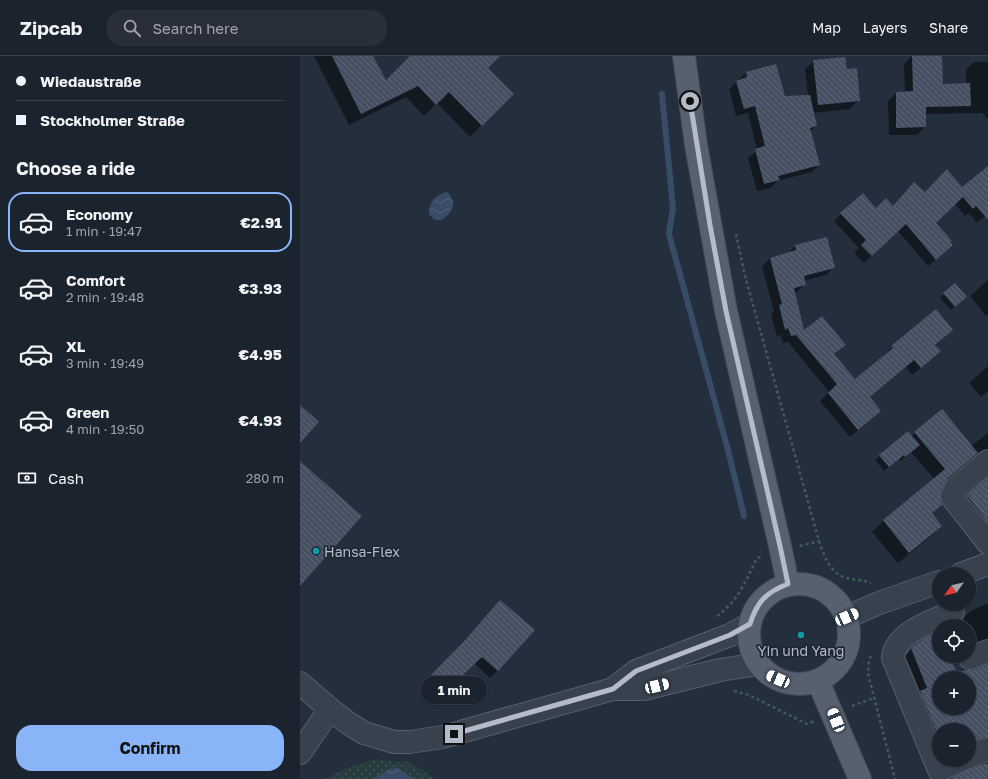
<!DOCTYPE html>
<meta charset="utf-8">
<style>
body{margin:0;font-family:"Golos Text",sans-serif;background:#282f3a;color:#f1f3f6;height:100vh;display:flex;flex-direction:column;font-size:15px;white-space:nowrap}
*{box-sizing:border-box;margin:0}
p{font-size:13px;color:#a0a4aa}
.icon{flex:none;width:22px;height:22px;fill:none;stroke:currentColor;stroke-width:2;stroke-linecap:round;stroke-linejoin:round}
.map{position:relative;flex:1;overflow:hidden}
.panel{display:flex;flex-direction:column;background:#1b232e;width:300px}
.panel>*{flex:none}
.top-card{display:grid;align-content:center;height:88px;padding:0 16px;background:#1b232e}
.needle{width:26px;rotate:236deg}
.tools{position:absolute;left:632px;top:511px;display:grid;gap:8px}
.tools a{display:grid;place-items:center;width:44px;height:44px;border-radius:50%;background:#1b232e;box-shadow:0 1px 3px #0004,0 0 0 1px #39404a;font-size:20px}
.end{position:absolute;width:18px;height:18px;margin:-9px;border:5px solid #b4bcc9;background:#111;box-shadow:0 0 0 2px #111}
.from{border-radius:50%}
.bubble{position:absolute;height:28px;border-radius:14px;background:#1b232e;box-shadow:0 1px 3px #0004,0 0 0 1px #39404a;font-size:13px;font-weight:700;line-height:28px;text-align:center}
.car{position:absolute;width:12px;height:24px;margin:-12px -6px;border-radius:5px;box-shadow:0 0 3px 1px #0007;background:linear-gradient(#fff 24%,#345 0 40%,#fff 0 76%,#345 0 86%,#fff 0)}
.top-card b{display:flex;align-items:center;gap:14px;height:38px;font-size:15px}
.top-card b+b{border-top:1px solid #39404a}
.top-card i{width:10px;height:10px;background:#f1f3f6}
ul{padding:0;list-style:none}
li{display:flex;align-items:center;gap:12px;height:60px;margin:0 8px 6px;padding:0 8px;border:2px solid transparent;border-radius:16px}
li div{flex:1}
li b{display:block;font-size:15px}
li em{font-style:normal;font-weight:700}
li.on{border-color:#8ab4f8}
li>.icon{width:36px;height:36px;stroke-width:1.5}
h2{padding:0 16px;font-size:18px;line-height:48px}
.pay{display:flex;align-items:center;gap:10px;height:44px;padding:0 16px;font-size:15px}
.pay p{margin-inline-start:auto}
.cta{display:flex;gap:8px;margin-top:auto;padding:8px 16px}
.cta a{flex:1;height:46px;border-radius:16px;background:#8ab4f8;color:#111;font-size:16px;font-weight:700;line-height:46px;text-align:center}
header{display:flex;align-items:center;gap:24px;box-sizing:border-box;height:56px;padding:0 20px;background:#1b232e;border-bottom:1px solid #39404a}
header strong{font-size:19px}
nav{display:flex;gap:22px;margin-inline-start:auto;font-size:14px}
.search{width:280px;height:36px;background:#282f3a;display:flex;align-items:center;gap:10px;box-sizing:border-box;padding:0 14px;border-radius:16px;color:#a0a4aa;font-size:15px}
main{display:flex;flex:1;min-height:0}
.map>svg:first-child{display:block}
.grass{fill:url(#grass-dots)}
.water{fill:url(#water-waves)}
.shadow{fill:#0007;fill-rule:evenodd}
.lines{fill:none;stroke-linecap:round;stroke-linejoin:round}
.stream{stroke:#394c67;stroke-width:6}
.building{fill:url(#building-back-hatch);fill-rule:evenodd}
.minor-casing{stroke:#565f6c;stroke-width:24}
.major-casing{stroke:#414a57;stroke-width:24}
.path{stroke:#44595c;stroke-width:2.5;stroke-dasharray:3 3;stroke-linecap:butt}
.minor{stroke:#38414e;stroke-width:22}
.major{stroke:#56606e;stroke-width:22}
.route{stroke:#b4bcc9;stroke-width:5}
.culture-dot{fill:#0f9aa8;stroke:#1d2633;stroke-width:1.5}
.labels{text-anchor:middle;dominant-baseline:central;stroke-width:3.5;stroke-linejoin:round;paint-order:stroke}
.poi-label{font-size:14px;fill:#b4bcc9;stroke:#1d2633;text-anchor:start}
</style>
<header>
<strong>Zipcab</strong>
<div class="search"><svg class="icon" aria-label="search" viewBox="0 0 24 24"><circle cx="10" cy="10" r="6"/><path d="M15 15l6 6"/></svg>Search here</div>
<nav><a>Map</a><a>Layers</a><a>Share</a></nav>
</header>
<main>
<section class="panel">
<div class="top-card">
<b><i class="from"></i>Wiedaustraße</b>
<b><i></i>Stockholmer Straße</b>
</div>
<h2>Choose a ride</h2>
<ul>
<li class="on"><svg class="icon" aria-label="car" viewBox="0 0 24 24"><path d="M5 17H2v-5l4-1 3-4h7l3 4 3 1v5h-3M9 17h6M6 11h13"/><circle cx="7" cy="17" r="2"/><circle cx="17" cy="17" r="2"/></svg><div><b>Economy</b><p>1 min · 19:47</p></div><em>€2.91</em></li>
<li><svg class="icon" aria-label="car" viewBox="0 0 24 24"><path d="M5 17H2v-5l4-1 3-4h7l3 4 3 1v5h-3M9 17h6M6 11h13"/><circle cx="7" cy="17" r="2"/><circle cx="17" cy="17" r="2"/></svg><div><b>Comfort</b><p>2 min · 19:48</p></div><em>€3.93</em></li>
<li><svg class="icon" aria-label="car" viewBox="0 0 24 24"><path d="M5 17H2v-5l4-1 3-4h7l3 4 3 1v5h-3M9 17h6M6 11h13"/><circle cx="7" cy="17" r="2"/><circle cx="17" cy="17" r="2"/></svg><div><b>XL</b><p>3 min · 19:49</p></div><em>€4.95</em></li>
<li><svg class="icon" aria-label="car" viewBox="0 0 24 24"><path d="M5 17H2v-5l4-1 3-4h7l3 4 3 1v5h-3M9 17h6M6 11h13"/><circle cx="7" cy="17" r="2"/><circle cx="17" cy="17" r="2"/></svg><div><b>Green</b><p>4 min · 19:50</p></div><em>€4.93</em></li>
</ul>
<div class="pay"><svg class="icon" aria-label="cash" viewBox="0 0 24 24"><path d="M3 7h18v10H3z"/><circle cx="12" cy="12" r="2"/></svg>Cash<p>280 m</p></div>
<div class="cta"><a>Confirm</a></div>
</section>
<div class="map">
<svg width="688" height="723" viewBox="0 0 688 723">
<defs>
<pattern id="grass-dots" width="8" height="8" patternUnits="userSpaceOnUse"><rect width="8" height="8" fill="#263c3f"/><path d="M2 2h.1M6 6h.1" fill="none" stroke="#435659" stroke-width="1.8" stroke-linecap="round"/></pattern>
<pattern id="water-waves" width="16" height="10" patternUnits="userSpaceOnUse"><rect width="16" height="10" fill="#394c67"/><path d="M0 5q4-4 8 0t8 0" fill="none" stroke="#53647b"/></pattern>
<pattern id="building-back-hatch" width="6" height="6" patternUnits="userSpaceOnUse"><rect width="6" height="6" fill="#455162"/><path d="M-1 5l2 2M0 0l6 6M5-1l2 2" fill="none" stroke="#5d6877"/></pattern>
</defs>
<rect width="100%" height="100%" fill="#242f3e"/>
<polygon class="grass" points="77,703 94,706 110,706 135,723 25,723 50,711"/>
<g class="water">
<path d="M147 136C158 147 153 155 142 164H135L129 158C129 146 135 139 147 136Z"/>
<polygon points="98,712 114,723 73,723 89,713"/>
</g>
<g class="shadow">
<polygon points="14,0 72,0 85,25 111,0 198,0 186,12 212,38 170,81 137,47 124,60 106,41 49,69"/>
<polygon points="612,0 641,0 642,29 666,28 666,14 674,6 688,6 688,63 682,57 625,58 625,71 617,79 589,79 588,45 596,37 605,36 604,8"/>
<polygon points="514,5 547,14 559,44 550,53 513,57 516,70 510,76 519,109 512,116 477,125 471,132 457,135 448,102 457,94 448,57 436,60 429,33 446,17 476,10 484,41 508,40 505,13"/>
<polygon points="688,122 688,158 677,167 669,157 665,160 655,148 635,167 644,197 628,210 598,175 564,207 554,197 559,192 534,165 541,158 593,151 614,127 625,137 662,133"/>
<polygon points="495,190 534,211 526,219 504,225 505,228 497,236 494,237 504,276 544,289 534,299 555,325 585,300 584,299 592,291 652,274 635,290 631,303 612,319 606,311 569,342 580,355 550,381 520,345 529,336 488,286 483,287 480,278 477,281 471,258 474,255 462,211 470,202 488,198"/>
<polygon points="688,224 688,258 686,260 670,240"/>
<polygon points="644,238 662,245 651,254 640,242"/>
<polygon points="688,310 688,335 681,341 669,327"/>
<polygon points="608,377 611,381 615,377 671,390 688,377 688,411 674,403 668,406 644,427 639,442 641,448 631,458 641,470 630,481 598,507 572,476 583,465 634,423 611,396 601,405 599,402 584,415 575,404"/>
<polygon points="688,423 688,478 656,451"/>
<polygon points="200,545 198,614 190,622 174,607 140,640 125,627"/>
<path d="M688 547V723H652L686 708 685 704 669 696V674H639V704L631 712 597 608 612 593 639 579V600H648L657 619 675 615 685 610V605L669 597V570L656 569 671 555ZM639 622H669V652H639Z"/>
</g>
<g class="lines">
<polyline class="stream" points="362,38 373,152 369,178 428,394 444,460"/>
</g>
<g class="building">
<polygon points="32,0 73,0 86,24 110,0 200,0 188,12 214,38 182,70 149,36 136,49 118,30 61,58"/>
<polygon points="612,0 642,0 643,28 670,27 671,50 626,51 626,71 596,72 596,36 613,35"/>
<polygon points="545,1 547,13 557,12 560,45 518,49 513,4"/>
<polygon points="476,8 485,40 510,39 517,70 510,72 520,109 478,120 480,124 464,128 455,93 465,90 455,50 444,53 436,25 447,21 446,16"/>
<polygon points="688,110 688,164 676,150 673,153 663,141 636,167 652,185 650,186 653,189 636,204 606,168 572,200 561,189 566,184 540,157 563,137 576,152 586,142 593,150 614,126 625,136 647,113 662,131"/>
<polygon points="527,181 535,212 504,220 506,229 494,232 504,274 522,260 546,289 534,298 555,323 593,292 591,290 636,253 653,274 635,289 641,295 621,312 614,304 570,341 581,355 558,374 528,337 537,328 496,279 491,280 488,272 485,274 479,249 482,248 470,202 496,194 495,189"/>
<polygon points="655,227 667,241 655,251 643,237"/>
<polygon points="0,349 19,366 0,387"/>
<polygon points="642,353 678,397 648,422 645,427 641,436 640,442 642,449 632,457 642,470 609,497 583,464 645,413 614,376"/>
<polygon points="608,375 620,389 605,401 604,399 589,411 579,399"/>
<polygon points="0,405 62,460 0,530"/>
<polygon points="688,421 688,467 667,439"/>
<polygon points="200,544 235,574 198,615 182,601 148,633 131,619 164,585"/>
<path d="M639 575V600H649L657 617 666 614H674L688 608V681L669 687V674H639V681L620 635 627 632 611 592 623 583ZM639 622H669V652H639Z"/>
<polygon points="688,707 688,723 653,723 652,722 670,713"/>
</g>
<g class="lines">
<g class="minor-casing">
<g id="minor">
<polyline points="688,405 656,432 652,441 688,487"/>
<polyline points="661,518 688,508"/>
<path d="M653 556C633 565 595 576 593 602L639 714 662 704"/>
<polyline points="547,561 579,547 639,526"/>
<polyline points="669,598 670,602 688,595"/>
<polyline points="0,627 30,653 48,667 64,677 94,686 110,686 143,681 313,633 344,633 420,614 459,608"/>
<polyline points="313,633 336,615 430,579 450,568"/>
<polyline points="0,697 30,653"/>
<polyline points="669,701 688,693"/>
</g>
</g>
<g class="major-casing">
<g id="major">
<polyline points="384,0 396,89 426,255 480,490 488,528"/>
<circle cx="499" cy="578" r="50"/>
<polyline points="518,625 560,723"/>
</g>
</g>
<g class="path">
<path d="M436 178 445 220 519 485C524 499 529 516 546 522 554 524 563 524 571 527"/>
<polyline points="500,490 519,485"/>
<path d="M417 560C438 545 446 525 457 502L461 501"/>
<polyline points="571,600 569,604 568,618 595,723"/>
<polyline points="434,635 449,639 507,668 514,665"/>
<polyline points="552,650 574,642"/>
</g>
<use href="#minor" class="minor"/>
<use href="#major" class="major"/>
</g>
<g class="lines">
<path class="route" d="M154 678 313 633 336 615 430 579 450 568C457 546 466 536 488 528L480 490 426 255 410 169 390 45"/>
</g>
<g class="culture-dot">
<circle cx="16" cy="495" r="4"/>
<circle cx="501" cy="579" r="4"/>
</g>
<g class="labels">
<g class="poi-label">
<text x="24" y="495">Hansa-Flex</text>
<text x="501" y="594" text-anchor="middle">Yin und Yang</text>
</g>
</g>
</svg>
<div class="tools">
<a><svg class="needle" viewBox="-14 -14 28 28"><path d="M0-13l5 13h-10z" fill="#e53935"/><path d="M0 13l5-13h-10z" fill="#a0a4aa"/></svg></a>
<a><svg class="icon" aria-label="locate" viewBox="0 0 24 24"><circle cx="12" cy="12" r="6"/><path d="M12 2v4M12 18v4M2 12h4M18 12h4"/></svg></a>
<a>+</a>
<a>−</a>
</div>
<i class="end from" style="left:390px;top:45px"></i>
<i class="end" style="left:154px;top:678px"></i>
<div class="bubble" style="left:121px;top:620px;width:66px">1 min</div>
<i class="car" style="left:547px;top:561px;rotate:66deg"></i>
<i class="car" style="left:478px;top:623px;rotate:294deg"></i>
<i class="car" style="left:357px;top:630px;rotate:76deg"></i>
<i class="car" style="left:536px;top:664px;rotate:338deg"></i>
</div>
</main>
